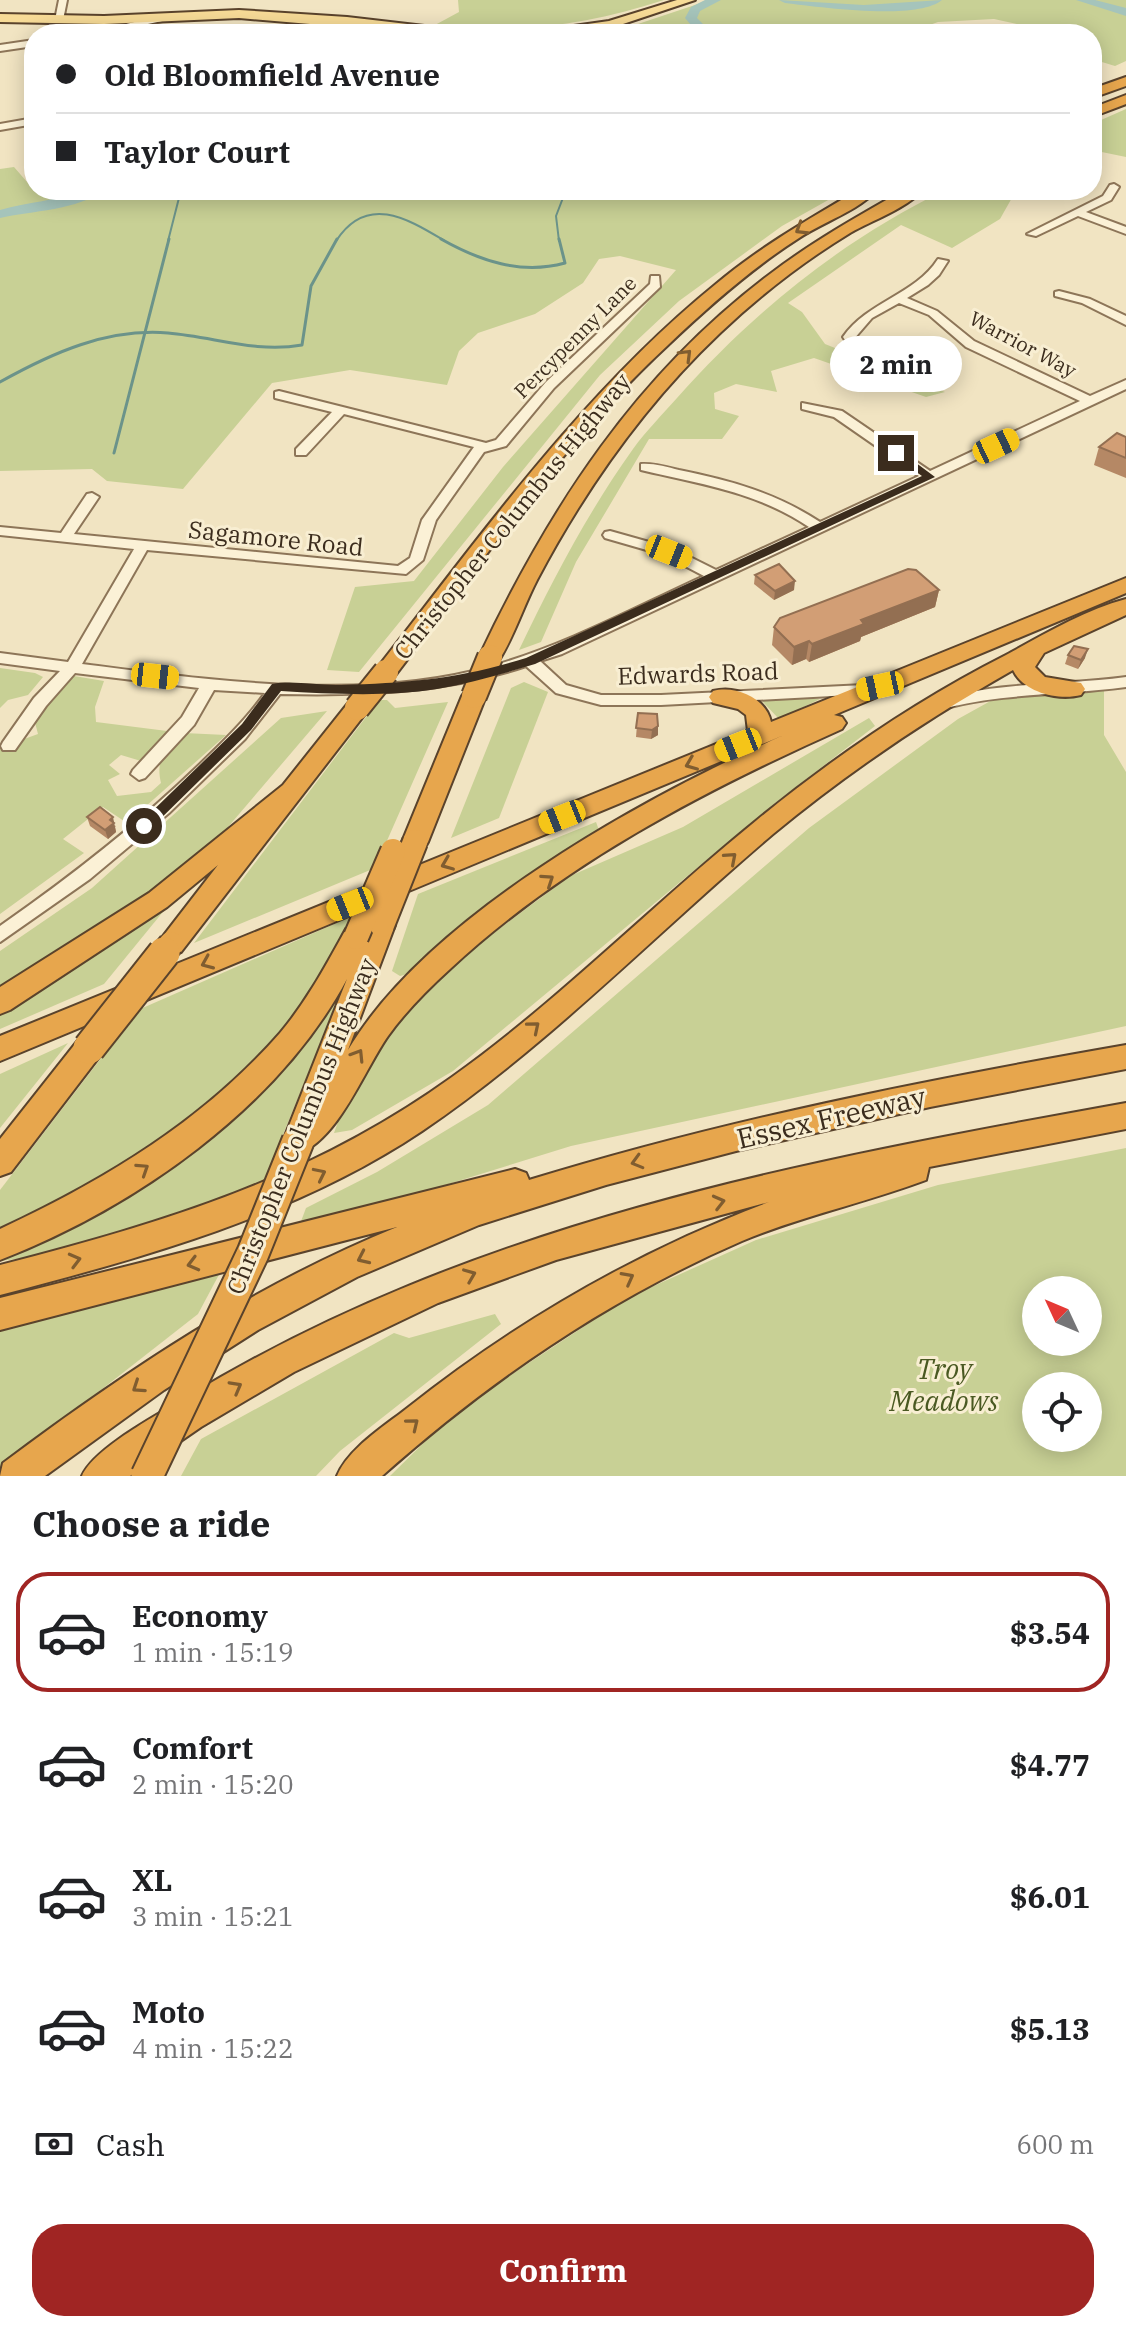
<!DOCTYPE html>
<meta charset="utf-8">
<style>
body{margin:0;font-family:"IBM Plex Serif",serif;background:#f6f6f6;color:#202124;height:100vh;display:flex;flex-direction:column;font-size:30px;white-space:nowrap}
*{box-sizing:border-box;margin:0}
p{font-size:26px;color:#757577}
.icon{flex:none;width:44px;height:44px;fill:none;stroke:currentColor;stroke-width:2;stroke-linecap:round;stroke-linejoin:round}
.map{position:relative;height:1476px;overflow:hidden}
.details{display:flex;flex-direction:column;background:#fff;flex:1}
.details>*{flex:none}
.top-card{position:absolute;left:24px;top:24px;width:1078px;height:176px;border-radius:32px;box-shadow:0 4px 20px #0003;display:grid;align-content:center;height:176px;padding:0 32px;background:#fff}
.needle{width:52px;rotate:314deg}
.buttons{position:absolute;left:1022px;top:1276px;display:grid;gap:16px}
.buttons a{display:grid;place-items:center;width:80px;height:80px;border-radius:50%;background:#fff;box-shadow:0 4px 20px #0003;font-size:40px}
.end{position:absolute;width:36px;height:36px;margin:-18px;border:10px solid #3b2c1d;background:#fff;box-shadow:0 0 0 4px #fff}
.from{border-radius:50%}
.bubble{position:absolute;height:56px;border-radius:28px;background:#fff;box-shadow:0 4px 20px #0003;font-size:26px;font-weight:800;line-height:56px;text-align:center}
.car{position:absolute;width:24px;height:48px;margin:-24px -12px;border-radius:10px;box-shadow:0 0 6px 2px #0007;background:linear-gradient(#f5c518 24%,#345 0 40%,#f5c518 0 76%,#345 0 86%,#f5c518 0)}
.top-card b{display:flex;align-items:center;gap:28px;height:76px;font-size:30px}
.top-card b+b{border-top:2px solid #e0e0e0}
.top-card i{width:20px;height:20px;background:#202124}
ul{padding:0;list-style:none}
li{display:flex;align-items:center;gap:24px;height:120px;margin:0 16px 12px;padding:0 16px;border:4px solid transparent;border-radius:32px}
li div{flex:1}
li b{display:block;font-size:30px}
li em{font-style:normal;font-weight:800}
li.selected{border-color:#a02523}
li>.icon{width:72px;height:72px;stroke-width:1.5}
h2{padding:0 32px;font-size:36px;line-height:96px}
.pay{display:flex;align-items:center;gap:20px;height:88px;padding:0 32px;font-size:30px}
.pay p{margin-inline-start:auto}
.cta{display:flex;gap:16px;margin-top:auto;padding:16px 32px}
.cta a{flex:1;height:92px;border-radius:32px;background:#a02523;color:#fff;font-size:32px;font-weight:800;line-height:92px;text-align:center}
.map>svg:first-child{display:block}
.green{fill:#c8d095;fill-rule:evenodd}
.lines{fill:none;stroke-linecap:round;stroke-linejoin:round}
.stream-far1{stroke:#6b938a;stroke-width:2}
.stream{stroke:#6b938a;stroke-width:3}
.river{fill:#a5c4bb;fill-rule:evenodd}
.minor-casing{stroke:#8d7558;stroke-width:4}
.major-casing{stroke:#5a432c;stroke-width:4}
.highway-casing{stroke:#5a432c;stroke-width:4}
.minor{fill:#fbf1d6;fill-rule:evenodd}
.major{fill:#f7db97;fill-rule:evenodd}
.highway{fill:#e7a64d;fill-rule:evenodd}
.highway-bridge-far1-casing{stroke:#5a432c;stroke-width:28;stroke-linecap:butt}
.highway-bridge-casing{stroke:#5a432c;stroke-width:35;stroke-linecap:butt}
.highway-bridge-far1{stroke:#e7a64d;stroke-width:24}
.highway-bridge{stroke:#e7a64d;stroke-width:31}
.wall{fill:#b58865}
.shaded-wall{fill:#936f52}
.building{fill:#d29e75;stroke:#936f52;stroke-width:2}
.oneway{stroke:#805d30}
.route{fill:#3b2c1d}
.labels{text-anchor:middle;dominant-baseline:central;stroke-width:6;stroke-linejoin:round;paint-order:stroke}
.far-street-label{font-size:20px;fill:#3b2c1d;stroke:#f8eed2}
.street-label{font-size:24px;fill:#3b2c1d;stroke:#f8eed2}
.near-street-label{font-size:28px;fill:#3b2c1d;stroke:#f8eed2}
.near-park-label{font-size:28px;font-style:italic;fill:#4a5922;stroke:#f8eed2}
</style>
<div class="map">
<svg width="1126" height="1476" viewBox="0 0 1126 1476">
<rect width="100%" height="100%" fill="#f1e4c2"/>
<g class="green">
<path d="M458 0H664C588 25 514 35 435 25L459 12Z"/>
<polygon points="710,0 1126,0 1126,61 1115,66 1092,59 1092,34 1039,34 1039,29 994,19 938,22 904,34 589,34 632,26"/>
<polygon points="1126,109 1126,157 1092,150 1092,124"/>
<polygon points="14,167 34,190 846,190 782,226 679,301 600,375 359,672 327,670 355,587 414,581 503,467 676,270 620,256 599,259 583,283 535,314 478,333 459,351 447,385 350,370 272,383 183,489 107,481 92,469 0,471 0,169"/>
<path d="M945 190H998L1013 196 1000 219 952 248 901 225 788 303 802 312 825 344 945 392 926 397 814 358 771 371 777 392 736 384 714 393 715 409 739 416 722 439H649L576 562 541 642 519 650C552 581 588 512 633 449 646 431 662 415 677 398 753 312 841 241 945 190Z"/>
<polygon points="0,668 35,673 43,677 28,695 8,700 0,708"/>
<path d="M68 675 104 681 95 707 96 722 167 731 157 748 141 761 121 755 109 765 120 774 108 780 117 796 151 792 161 783C155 758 166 749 184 733L226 735 127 823 103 807 63 839 84 853 0 914V747L7 750 16 742 38 734 32 711Z"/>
<polygon points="524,682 548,692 499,818 451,838 511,688"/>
<polygon points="1021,684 1029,696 1104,691 1104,735 1126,772 1126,1026 571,1146 400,1199 300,1224 306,1208 377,1172 488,1105 809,828 958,719"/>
<polygon points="820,699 779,719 761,700 763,699"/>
<polygon points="379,700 387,700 395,708 448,702 375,868 194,943"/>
<polygon points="327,711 222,834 164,885 0,991 0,951 92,888 281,718"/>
<polygon points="869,718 875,726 774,804 453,1071 352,1130 334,1133 346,1099 381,1042 455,962 570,876 683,827"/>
<polygon points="596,822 600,833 411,973 400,976 392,971 418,894"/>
<polygon points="171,902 104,984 0,1029 0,1012"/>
<polygon points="357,914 327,972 282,1036 216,1102 152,1151 0,1231 0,1190 138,1010"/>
<polygon points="350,971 264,1181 231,1196 132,1227 57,1254 0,1261 0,1254 107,1207"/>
<polygon points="68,1043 0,1128 0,1074"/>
<path d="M1126 1148V1476H390L455 1412 627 1298 756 1240 938 1185ZM1036 1290H1088V1342H1036ZM1036 1386H1088V1438H1036Z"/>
<polygon points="222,1269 198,1314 0,1469 0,1324"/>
<polygon points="495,1314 501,1324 340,1451 316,1476 181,1476 201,1439 394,1333 409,1338"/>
</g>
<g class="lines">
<g class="stream-far1">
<polyline points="168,241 181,190"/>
<path d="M336 241C367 193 408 219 445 241"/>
<polyline points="559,241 556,216 566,190"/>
</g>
<g class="stream">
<path d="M441 239C480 261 521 275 565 263L559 239"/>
<path d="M0 382C52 353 107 328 168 333 215 337 255 353 302 345L311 286 337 239"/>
<polyline points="114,453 169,239"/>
</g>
<g class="river">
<polygon points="705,0 721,0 700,11 697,18 704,25 723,34 696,31 685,18 691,7"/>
<path d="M779 0 864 5 942 0C917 21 819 7 785 3Z"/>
<polygon points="1076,0 1095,0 1126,8 1126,16"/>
<path d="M83 190H103C80 210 30 211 0 218V210C28 202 56 201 83 190Z"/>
</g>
<g class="minor-casing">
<g id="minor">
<polygon points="59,0 67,0 63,20 59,23 55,20"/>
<polygon points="164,15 168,18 167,20 100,34 84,34"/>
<polygon points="34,40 34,46 0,51 0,45"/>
<polygon points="34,118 34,124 0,130 0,124"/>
<polygon points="1114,184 1119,187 1111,200 1086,212 1126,227 1126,234 1078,216 1036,236 1027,234 1103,196 1110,185"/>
<path d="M938 259 948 261 939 275 928 285 907 298 937 311 974 341 1090 396 1126 380V389L562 654 540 661 566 685 601 695H661L864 685 872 690 869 694 661 705H601L556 693 526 666C446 693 364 696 280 694L245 739 169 813 90 879 0 942V926C70 877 137 825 198 766 222 743 246 720 265 693L214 690 194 725 145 778 139 780 131 774 133 770 182 717 199 688 75 673 46 706 15 750H3L1 746 3 742 34 698 60 671 0 663V653L68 662 134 549 0 535V527L61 533 87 494 92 493 99 497 74 534 398 566 410 558 422 520 474 447 344 414 306 455H296V449L332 412 275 398V392L279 391 486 443 496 440 546 382 650 284 651 276H659L660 287 554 388 506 446 484 452 436 520 423 560 406 574 147 550 82 664C210 680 365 703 492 666 566 645 634 608 704 576L664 555 605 538 603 535 605 532 610 531 674 549 716 570 809 527C757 492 701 484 641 470V464C653 463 667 467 679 470 729 480 776 493 820 522L919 476 834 417 802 409V403L842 411 930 471 1080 401 966 347 929 315 899 303 872 318 853 340H845L843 337C868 301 915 295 938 259Z"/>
<polygon points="1059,291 1090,299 1126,316 1126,325 1082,303 1055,296 1055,292"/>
<path d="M1126 677V687C1068 695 1007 693 950 707L942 702 944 698C1003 682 1066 685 1126 677Z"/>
</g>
</g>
<g class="major-casing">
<g id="major">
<polygon points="677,0 695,0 611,28 569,34 539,34 545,30 609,21"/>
<polygon points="239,10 347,17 459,30 465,34 428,34 239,18 104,24 0,22 0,14 104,16"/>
</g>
</g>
<g class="highway-casing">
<g id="highway">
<polygon points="1126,77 1126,86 1092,98 1092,89"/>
<polygon points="1126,95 1126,104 1092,117 1092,108"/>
<path d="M858 190H877C858 211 823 222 799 238 752 268 709 306 668 345 563 442 481 564 394 677H378L375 672 378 667C483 533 583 392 716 284 760 247 809 219 858 190Z"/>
<path d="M904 190H923C905 209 873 220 850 233 804 261 759 296 720 333 645 404 585 489 537 580 523 607 514 637 498 662H482L479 657C550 507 636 375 770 274 812 242 858 216 904 190Z"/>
<path d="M1126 578V593L834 715 842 717 846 723 842 729C703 791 563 864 450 969 428 989 406 1011 388 1036 364 1070 339 1139 298 1154L287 1151 283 1141 347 979C278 1108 134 1208 0 1260V1229C105 1180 203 1121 280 1033 307 1001 326 965 346 929L356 926 366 931 372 917 382 914 392 917 395 925 348 1050C428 916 642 798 784 735L0 1061V1036L748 731 746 715 738 709 713 703 709 697 713 691C736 685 766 698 771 722Z"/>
<path d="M1126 599V615L1044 653 1035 667 1045 677 1081 683 1085 689 1081 695C1058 701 1023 692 1013 670 928 718 848 772 773 834 656 933 549 1045 422 1131 295 1216 145 1257 0 1295V1265C166 1222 310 1179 452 1077 560 1000 653 904 757 820 834 757 917 700 1006 655 1043 635 1084 610 1126 599Z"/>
<polygon points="474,688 482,690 486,696 428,842 424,849 415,852 406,849 402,842 462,696 466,690"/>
<polygon points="357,700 365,702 369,708 365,714 181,952 171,955 161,952 157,944 218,865 167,907 10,1010 0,1014 0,987 149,893 283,785 349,702"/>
<polygon points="89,1036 99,1039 103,1048 99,1057 11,1172 0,1176 0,1139 79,1039"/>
<path d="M1126 1045V1069L930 1107 736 1151 606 1185 479 1225 357 1277 258 1330 164 1390 45 1476H0L3 1463C126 1371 254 1285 397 1227L0 1330V1298L515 1169 526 1173 529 1180C724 1120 925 1080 1126 1045Z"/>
<path d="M1126 1103V1129L929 1167 926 1180C865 1203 801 1216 742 1241 608 1299 490 1380 382 1476H337C348 1449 383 1427 406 1409 517 1321 636 1252 769 1202L556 1260 438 1303 294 1372 201 1427 130 1476H82C94 1448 159 1414 187 1397 475 1222 799 1162 1126 1103Z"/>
</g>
</g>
<use href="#minor" class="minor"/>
<use href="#major" class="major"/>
<use href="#highway" class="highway"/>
<g class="highway-bridge-far1-casing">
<g id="highway-bridge-far1">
<polyline points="474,696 490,657"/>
<polyline points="357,708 386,672"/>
<polyline points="382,925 415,842"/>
<polyline points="356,937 393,851"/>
<polyline points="162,955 171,944"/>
</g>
</g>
<g class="highway-bridge-casing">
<g id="highway-bridge">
<polyline points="89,1048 164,953"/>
<polyline points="147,1476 253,1253 298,1141"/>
</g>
</g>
<use href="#highway-bridge-far1" class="highway-bridge-far1"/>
<use href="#highway-bridge" class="highway-bridge"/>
</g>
<g class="wall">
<polygon points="1126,437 1126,478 1094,465 1099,447"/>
<polygon points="755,575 794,590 774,600 754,584"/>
<polygon points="939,590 935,607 861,637 860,641 809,662 806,659 792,665 772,645 774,627"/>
<polygon points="1068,655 1085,658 1078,669 1065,664"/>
<polygon points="638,713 658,726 658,735 651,739 636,737"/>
<polygon points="87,817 116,826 115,827 116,832 108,839 90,826"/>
</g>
<g class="shaded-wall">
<polygon points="795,581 794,590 774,600 775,591"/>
<polygon points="939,590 935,607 861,637 860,641 809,662 812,644 861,620"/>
<polygon points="809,641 806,659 792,665 794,647"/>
<polygon points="1088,649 1085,658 1078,669 1081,660"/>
<polygon points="658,726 658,735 651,739 652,730"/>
<polygon points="113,817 116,832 108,839 105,830 110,820"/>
</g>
<g class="building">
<polygon points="1117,433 1126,437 1126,458 1099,447"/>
<polygon points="779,564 795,581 775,591 755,575"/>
<polygon points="908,569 916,570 939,590 861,620 864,624 812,644 809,641 794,647 774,627 780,618"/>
<polygon points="1074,646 1088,649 1081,660 1068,655"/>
<polygon points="638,713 657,714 658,726 652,730 636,728"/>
<polygon points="100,807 113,817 110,820 114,823 105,830 87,817"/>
</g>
<defs><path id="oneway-chevron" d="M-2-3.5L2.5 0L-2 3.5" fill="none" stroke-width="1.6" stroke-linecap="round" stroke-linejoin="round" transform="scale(2)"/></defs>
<g class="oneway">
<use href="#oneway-chevron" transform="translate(801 229) rotate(148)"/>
<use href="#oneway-chevron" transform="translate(686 355) rotate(-45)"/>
<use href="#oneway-chevron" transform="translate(691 764) rotate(158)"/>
<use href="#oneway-chevron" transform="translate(731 858) rotate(-41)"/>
<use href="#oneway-chevron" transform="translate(447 864) rotate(158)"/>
<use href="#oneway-chevron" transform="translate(548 880) rotate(-34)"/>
<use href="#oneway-chevron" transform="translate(207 963) rotate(157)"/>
<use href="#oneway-chevron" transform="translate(534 1027) rotate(-40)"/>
<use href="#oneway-chevron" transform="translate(358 1055) rotate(-58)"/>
<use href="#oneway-chevron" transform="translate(637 1162) rotate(164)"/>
<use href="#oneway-chevron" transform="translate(143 1169) rotate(-33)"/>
<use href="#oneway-chevron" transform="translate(320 1174) rotate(-26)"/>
<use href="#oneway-chevron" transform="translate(719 1202) rotate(-14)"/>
<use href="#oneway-chevron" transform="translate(363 1258) rotate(155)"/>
<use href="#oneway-chevron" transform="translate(75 1260) rotate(-15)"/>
<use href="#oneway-chevron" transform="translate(193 1264) rotate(165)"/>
<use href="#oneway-chevron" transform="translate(470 1275) rotate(-22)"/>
<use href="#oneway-chevron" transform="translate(628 1278) rotate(-28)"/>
<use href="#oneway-chevron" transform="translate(138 1387) rotate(146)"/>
<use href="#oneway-chevron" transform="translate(236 1387) rotate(-29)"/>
<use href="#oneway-chevron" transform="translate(413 1424) rotate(-39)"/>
</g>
<path class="route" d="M892 451H900L935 477 535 664C502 674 471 683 437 689 387 697 332 694 281 691L251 730 149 830H139L137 826 242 724 272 684C294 680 319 686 341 685 410 683 459 679 526 658L922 476 892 455Z"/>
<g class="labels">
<g class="far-street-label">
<text transform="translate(575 337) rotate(-45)">Percypenny Lane</text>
<text transform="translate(1023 344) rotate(28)">Warrior Way</text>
</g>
<g class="street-label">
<text transform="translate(512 516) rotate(-51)">Christopher Columbus Highway</text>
<text transform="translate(276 538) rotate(6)">Sagamore Road</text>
<text transform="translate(698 673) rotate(-2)">Edwards Road</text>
<text transform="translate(301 1126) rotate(-68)">Christopher Columbus Highway</text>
</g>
<g class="near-street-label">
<text transform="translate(831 1117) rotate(-13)">Essex Freeway</text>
</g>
<g class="near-park-label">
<text x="944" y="1368">Troy<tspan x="944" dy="32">Meadows</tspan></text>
</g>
</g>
</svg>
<div class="buttons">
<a><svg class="needle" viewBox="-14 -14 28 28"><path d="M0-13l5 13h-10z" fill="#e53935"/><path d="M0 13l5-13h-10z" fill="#757577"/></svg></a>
<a><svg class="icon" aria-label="locate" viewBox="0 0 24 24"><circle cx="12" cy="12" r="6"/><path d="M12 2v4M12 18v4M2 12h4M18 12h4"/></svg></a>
</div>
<i class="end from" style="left:144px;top:826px"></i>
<i class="end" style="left:896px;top:453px"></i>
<div class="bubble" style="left:830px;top:336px;width:132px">2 min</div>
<i class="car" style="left:996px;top:446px;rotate:65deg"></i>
<i class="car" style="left:669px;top:552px;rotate:112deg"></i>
<i class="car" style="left:155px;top:676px;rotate:96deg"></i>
<i class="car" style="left:880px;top:686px;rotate:258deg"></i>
<i class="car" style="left:738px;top:745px;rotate:248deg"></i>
<i class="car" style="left:562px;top:817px;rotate:248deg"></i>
<i class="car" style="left:350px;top:904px;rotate:248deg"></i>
<div class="top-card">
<b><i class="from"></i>Old Bloomfield Avenue</b>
<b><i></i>Taylor Court</b>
</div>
</div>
<section class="details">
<h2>Choose a ride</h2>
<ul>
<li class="selected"><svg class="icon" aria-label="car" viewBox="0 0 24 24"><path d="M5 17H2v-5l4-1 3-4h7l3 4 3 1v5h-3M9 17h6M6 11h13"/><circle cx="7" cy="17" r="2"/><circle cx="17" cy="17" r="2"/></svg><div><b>Economy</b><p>1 min · 15:19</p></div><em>$3.54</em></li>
<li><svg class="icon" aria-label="car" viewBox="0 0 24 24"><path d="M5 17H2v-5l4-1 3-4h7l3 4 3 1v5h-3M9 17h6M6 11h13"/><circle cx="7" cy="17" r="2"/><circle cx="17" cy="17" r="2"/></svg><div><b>Comfort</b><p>2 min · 15:20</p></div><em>$4.77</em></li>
<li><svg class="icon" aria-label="car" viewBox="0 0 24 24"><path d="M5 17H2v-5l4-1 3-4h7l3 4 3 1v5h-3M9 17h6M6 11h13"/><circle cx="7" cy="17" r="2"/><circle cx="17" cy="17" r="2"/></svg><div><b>XL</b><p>3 min · 15:21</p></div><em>$6.01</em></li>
<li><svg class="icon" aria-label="car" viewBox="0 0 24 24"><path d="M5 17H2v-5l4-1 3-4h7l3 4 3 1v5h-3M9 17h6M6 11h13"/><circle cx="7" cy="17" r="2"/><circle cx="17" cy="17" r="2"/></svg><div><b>Moto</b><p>4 min · 15:22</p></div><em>$5.13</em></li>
</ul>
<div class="pay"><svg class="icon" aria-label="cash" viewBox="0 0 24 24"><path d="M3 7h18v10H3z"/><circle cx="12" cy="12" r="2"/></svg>Cash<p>600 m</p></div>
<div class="cta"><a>Confirm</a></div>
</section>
